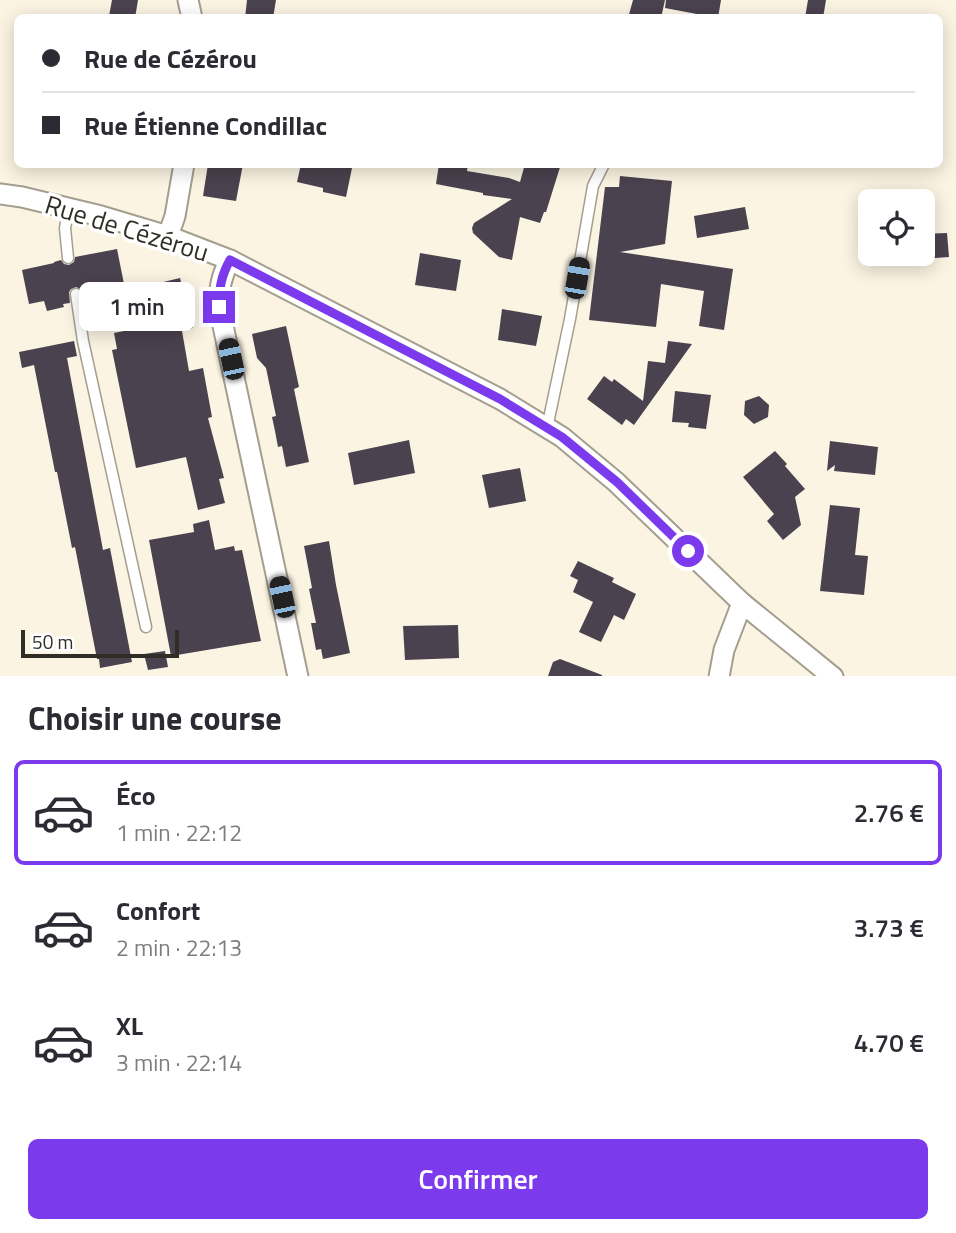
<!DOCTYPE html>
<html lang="fr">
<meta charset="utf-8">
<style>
body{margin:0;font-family:"Titillium Web",sans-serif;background:#f7f7f7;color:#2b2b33;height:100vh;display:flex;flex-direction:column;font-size:26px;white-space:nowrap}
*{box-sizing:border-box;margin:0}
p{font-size:23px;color:#7c7c81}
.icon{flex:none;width:38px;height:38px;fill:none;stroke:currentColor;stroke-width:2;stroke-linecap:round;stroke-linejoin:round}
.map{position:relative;height:676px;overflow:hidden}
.drawer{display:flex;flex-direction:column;background:#fff;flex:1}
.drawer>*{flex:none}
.guide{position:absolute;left:14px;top:14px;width:929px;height:154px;border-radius:10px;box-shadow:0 4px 18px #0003;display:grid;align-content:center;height:154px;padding:0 28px;background:#fff}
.controls{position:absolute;left:858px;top:189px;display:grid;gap:14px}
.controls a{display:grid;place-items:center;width:77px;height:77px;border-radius:10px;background:#fff;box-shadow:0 4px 18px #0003;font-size:35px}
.scale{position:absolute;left:21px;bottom:18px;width:158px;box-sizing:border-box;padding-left:7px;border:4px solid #302d27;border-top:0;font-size:19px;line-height:24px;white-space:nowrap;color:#302d27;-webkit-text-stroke:5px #fff;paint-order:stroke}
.end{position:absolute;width:32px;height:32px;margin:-16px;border:9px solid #7c3aed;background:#fff;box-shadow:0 0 0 4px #fff}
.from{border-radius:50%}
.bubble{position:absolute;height:49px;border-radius:10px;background:#fff;box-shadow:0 4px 18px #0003;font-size:23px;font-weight:600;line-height:49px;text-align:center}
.car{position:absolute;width:21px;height:42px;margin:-21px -10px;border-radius:9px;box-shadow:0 0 5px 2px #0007;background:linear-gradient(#222 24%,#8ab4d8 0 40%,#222 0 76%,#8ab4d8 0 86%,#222 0)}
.guide b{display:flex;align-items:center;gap:24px;height:66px;font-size:26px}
.guide b+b{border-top:2px solid #e1e1e2}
.guide i{width:18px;height:18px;background:#2b2b33}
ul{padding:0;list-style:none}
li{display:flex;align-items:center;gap:21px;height:105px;margin:0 14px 10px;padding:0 14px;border:4px solid transparent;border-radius:10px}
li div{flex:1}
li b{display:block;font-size:26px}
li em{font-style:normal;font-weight:600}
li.on{border-color:#7c3aed}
li>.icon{width:63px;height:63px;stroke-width:1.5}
h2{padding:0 28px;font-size:32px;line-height:84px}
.action{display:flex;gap:14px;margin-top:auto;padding:14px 28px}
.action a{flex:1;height:80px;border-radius:10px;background:#7c3aed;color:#fff;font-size:28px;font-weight:600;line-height:80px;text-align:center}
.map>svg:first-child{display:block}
.building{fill:#4a424e}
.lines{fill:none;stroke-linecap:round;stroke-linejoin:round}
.service-casing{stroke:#a49e8f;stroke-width:13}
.minor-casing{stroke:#a49e8f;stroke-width:23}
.service{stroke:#fff;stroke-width:10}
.minor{stroke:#fff;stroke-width:19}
.route{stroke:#7c3aed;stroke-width:9}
.labels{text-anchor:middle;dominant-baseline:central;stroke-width:7;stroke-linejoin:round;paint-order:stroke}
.street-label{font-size:26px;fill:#302d27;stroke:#fff}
</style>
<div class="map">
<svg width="956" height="677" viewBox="0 0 956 677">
<rect width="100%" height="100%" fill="#fbf4e3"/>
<g class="building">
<polygon points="112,0 138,0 135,18 109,16"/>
<polygon points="247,0 276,0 273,18 245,18"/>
<polygon points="633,0 665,0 661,18 628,18"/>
<polygon points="666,0 721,0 718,18 665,8"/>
<polygon points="808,0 826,0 823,18 805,18"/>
<polygon points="208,164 243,164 236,201 203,196"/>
<polygon points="301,164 336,164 352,168 346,197 323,192 323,188 297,182"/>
<polygon points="439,164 468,164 467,171 509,178 520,182 525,164 561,164 546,212 544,212 540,223 520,217 512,260 499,257 473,233 472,228 474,223 512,199 483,195 483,193 436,184"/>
<polygon points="620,176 672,181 665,244 620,252 733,269 724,330 699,326 704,291 661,284 656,327 589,320 605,187 619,187"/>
<polygon points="745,207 749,229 697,238 694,216"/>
<polygon points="947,233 949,257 922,259 922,234"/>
<polygon points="117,249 124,284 108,288 110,298 85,302 82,290 76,287 71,289 69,292 70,303 63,304 64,307 47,311 44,301 29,304 22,270 54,263 54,262 61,260 64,264 69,265 74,262 75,257"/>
<polygon points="420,253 461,260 456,291 415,285"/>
<polygon points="180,278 193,328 182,331 189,371 203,368 212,417 208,418 224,478 219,479 225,503 198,510 186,457 136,468 112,350 117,349 114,333 164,323 155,284"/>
<polygon points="502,309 542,316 536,346 498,340"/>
<polygon points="286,326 299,387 294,389 309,462 286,467 282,446 278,447 275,431 272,417 276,416 266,368 257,358 252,334"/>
<polygon points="74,341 77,356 62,359 67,358 103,550 110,548 132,662 100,668 99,659 97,659 75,547 72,548 57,472 55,472 34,365 22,368 19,352"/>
<polygon points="668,341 692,344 634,425 626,419 622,425 587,399 604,376 612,382 614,379 643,401 648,361 665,363"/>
<polygon points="675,391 711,395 706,429 688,427 689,423 672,422"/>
<polygon points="759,396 769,405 768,417 754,424 744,415 745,401"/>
<polygon points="409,440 415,473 354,485 348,453"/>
<polygon points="830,441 878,447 875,475 834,471 835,465 827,471"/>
<polygon points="775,451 787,464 785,466 805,489 795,497 801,525 783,540 767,521 774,514 743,477"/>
<polygon points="520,468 526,501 489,508 482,475"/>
<polygon points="830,505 860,508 855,555 868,556 864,595 820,591"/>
<polygon points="209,520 215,550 234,546 235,551 242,550 261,641 171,656 149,540 194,532 193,524"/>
<polygon points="329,541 336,585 350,653 323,659 321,649 316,650 311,623 316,623 309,589 312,588 304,546"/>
<polygon points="578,561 614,578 612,582 636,594 624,620 614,615 601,642 579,632 593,602 573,592 578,580 570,576"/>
<polygon points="458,625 459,658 405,660 403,626"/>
<polygon points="165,651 168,667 148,670 144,654"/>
<polygon points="560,659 602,675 602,676 548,676 553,662"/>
</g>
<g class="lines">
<g class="service-casing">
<g id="service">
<polyline points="68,258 65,228 69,208"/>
<polyline points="76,294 83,341 146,627"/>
<polyline points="547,428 570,319 593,186 603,166"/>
</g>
</g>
<g class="minor-casing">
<g id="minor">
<polyline points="188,0 192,18"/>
<polyline points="0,194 22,197 101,216 168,236 230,260 500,399 562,437 616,482 742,603 833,677"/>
<polyline points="168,236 175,216 184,164"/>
<path d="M230 260C221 276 219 289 219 307L298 677"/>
<polyline points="719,677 724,650 742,603"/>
</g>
</g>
<use href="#service" class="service"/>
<use href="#minor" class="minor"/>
</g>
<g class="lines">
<path class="route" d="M219 307C219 289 221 276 230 260L500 399 562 437 617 482 688 551"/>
</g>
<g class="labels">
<g class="street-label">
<text transform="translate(127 228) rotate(17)">Rue de Cézérou</text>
</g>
</g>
</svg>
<div class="controls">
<a><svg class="icon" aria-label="locate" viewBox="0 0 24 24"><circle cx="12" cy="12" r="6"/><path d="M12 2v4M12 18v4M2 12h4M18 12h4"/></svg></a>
</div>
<div class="scale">50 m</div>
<i class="end from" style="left:688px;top:551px"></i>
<i class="end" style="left:219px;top:307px"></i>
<div class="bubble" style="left:79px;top:282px;width:116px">1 min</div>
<i class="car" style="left:577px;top:278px;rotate:10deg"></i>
<i class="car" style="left:231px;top:359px;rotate:348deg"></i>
<i class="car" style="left:282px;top:597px;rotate:348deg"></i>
<div class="guide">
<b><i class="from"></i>Rue de Cézérou</b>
<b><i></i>Rue Étienne Condillac</b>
</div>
</div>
<section class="drawer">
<h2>Choisir une course</h2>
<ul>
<li class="on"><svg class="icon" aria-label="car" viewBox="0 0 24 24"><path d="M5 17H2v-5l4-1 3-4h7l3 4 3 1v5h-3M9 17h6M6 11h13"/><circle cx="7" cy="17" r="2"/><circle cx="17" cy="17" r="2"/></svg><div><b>Éco</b><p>1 min · 22:12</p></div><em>2.76 €</em></li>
<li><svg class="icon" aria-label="car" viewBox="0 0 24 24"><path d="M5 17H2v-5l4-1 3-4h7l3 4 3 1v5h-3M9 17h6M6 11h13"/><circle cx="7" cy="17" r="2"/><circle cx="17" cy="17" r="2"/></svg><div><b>Confort</b><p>2 min · 22:13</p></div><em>3.73 €</em></li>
<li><svg class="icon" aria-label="car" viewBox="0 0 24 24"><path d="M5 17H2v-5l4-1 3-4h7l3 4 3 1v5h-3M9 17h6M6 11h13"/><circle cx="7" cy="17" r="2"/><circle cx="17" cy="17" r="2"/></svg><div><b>XL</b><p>3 min · 22:14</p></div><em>4.70 €</em></li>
</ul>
<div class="action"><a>Confirmer</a></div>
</section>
